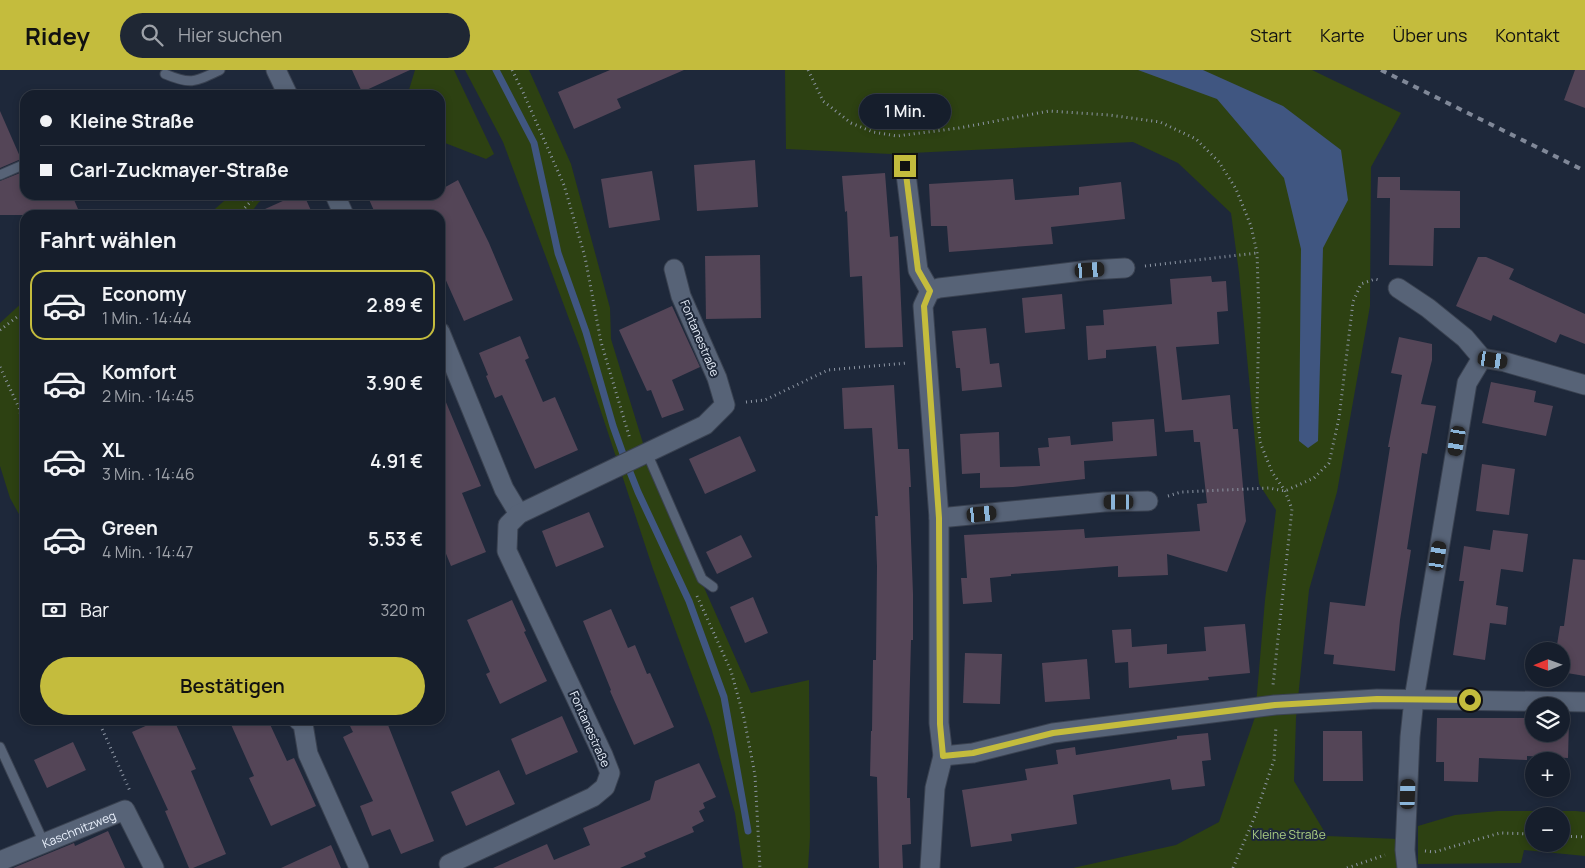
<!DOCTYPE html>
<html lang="de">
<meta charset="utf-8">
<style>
body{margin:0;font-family:Manrope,sans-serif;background:#1f2734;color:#f1f3f6;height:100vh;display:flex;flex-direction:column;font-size:19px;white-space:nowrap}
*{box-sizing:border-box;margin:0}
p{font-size:16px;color:#9ea2a9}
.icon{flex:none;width:28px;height:28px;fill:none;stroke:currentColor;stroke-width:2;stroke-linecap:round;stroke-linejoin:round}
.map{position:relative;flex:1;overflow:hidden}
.panel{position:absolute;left:20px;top:140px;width:425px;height:515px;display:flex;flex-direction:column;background:#161e2c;border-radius:15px;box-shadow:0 2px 8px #0003,0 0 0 1px #353c48}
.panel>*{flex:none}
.hud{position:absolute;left:20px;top:20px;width:425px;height:110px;border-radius:15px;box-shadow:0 2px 8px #0003,0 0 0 1px #353c48;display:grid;align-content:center;height:110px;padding:0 20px;background:#161e2c}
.needle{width:32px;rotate:269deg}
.tools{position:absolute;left:1525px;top:572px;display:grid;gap:10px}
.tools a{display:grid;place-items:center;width:45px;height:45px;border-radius:50%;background:#161e2c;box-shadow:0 2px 8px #0003,0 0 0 1px #353c48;font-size:25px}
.end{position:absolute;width:22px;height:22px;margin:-11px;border:6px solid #c4bc3d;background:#111;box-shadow:0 0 0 2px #111}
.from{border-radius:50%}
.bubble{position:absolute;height:35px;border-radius:18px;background:#161e2c;box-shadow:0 2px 8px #0003,0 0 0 1px #353c48;font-size:16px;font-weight:600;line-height:35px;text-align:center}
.car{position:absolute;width:15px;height:30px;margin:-15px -8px;border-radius:6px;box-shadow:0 0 4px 1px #0007;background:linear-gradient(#222 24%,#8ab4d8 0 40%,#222 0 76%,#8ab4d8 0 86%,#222 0)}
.hud b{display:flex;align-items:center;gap:18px;height:48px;font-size:19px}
.hud b+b{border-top:1px solid #353c48}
.hud i{width:12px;height:12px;background:#f1f3f6}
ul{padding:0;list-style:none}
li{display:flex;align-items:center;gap:15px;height:70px;margin:0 10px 8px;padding:0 10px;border:2px solid transparent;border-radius:15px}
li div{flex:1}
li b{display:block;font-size:19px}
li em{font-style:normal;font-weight:600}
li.selected{border-color:#c4bc3d}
li>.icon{width:45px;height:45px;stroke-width:1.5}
h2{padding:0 20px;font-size:22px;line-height:60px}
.pay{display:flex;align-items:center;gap:12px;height:55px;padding:0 20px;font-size:19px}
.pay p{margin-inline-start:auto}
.action{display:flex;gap:10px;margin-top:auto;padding:10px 20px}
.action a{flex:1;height:58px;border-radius:30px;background:#c4bc3d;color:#111;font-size:20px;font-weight:600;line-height:58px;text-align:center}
header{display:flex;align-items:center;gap:30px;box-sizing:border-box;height:70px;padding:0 25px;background:#c4bc3d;color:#111}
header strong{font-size:24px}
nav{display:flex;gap:28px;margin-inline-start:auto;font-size:18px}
.search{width:350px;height:45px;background:#1f2734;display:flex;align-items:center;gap:12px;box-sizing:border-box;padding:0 18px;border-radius:28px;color:#9ea2a9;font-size:19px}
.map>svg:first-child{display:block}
.green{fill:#2d4112;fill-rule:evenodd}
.water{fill:#405681}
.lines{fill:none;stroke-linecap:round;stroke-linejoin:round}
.stream{stroke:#405681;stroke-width:7}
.building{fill:#544557}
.service-casing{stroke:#3a4251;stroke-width:11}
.minor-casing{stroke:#3a4251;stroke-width:21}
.path{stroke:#8d96a4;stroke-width:3;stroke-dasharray:1 4;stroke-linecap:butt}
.service{stroke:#576377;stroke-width:9}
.minor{stroke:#576377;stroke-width:19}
.rail{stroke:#808898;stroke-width:4;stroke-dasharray:6 6;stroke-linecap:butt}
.route{stroke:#c4bc3d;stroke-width:6}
.labels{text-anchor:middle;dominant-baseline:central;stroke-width:4;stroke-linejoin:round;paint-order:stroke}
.street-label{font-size:12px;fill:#eaf1fd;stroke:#1e283a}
.park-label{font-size:12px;fill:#abce83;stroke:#1e283a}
</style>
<header>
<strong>Ridey</strong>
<div class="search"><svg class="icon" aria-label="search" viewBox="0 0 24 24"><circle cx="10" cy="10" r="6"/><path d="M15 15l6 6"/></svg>Hier suchen</div>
<nav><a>Start</a><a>Karte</a><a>Über uns</a><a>Kontakt</a></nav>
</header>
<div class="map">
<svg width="1585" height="798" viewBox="0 0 1585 798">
<rect width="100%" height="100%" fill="#1e283a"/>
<g class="green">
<polygon points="415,0 454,0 494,84 486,89 440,71 440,25 403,25 408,23"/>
<polygon points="465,0 529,0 571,94 610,238 611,269 650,396 751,623 809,610 810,767 808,798 743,798 735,743 711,657 653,499 581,281 503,72"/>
<polygon points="785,0 1312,0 1401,43 1371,97 1370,236 1337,422 1309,520 1296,648 1294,711 1327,766 1398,769 1398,798 1073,798 1176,775 1219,752 1255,647 1265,530 1276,440 1259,414 1239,203 1231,143 1178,93 1133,72 891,84 786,79"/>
<polygon points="231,125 272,125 259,132 249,145 208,145"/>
<polygon points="25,230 25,287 22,292 25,311 25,455 10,428 0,396 0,253"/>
<path d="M1498 741H1576L1585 742V786L1524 780 1521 793 1418 794V756L1455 745ZM1561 746V774H1534V746Z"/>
</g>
<polygon class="water" points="1138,0 1203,0 1283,36 1341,80 1348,130 1323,178 1318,371 1308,378 1299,371 1301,179 1284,108 1217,29"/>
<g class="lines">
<g class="stream">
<polyline points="496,0 534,73 558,183 586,262 613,356 623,384"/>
<polyline points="630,402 638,422 689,531 724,627 748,761"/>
</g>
</g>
<g class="building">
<polygon points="352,0 410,0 362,22"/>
<polygon points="610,0 684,0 617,29 621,38 574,59 558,22"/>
<polygon points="1575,0 1585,0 1585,38 1564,30"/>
<polygon points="0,41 21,89 0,98"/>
<polygon points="755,90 758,137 697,141 694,95"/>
<polygon points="25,101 25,125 72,125 78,139 64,145 0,145 0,111"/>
<polygon points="652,101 660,150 609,158 601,109"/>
<polygon points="885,103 890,167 898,166 903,277 865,278 862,206 850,207 847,141 845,142 842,106"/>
<polygon points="1378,107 1400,107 1400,120 1460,121 1460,158 1434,158 1433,196 1389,195 1390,128 1377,128"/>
<polygon points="1013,109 1015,130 1079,125 1079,117 1121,112 1125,149 1051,157 1053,174 949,182 947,156 931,156 929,114"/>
<polygon points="458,110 489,173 513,230 464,251 440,197 440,145 376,145 367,125 440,125 440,120"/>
<polygon points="296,125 304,125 313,145 252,145"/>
<polygon points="760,185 761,248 706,249 705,186"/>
<polygon points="1478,187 1486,187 1514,199 1509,209 1585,244 1585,274 1560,264 1556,273 1493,245 1491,251 1456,236"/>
<polygon points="1211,206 1212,212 1226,211 1228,241 1217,242 1219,274 1176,277 1182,330 1230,325 1233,359 1238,359 1246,451 1227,502 1167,484 1168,505 1118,507 1118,496 1011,504 1011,506 990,508 992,532 963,534 961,508 967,508 964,465 1084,459 1085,468 1200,461 1197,434 1207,433 1200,372 1194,372 1193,360 1165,362 1156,276 1106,280 1106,288 1088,290 1086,256 1104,255 1103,240 1172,234 1170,209"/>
<polygon points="1062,224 1065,259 1025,263 1022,228"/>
<polygon points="672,236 700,297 672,310 684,340 662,348 651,320 647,321 619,260"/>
<polygon points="986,258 990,294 999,293 1002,317 962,321 960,298 956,298 952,261"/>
<polygon points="520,266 529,288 525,290 543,332 555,327 578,380 535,399 502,325 495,328 486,306 488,305 479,283"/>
<polygon points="1399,267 1432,274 1432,290 1421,334 1436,336 1427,384 1422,383 1407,479 1411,480 1400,550 1395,601 1333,594 1334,585 1324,584 1330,532 1365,536 1390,377 1388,377 1402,305 1391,303"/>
<polygon points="1491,312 1536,321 1534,332 1553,336 1546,366 1482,353"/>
<polygon points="894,315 898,379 909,379 911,417 909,417 913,524 913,570 911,570 907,728 910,728 911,774 902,775 903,798 879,798 877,707 870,706 871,661 872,661 873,590 876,590 877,496 875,446 878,446 872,358 844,359 842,318"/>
<polygon points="440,318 481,416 462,423 486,482 451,496 440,469"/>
<polygon points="1154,349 1157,386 1084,391 1085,409 1013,417 980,418 980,403 962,404 960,364 999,362 1000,397 1040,396 1038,378 1049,377 1048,368 1070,366 1071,375 1113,371 1112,352"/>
<polygon points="740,366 756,401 705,424 689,389"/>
<polygon points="1482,394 1515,399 1509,445 1476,441"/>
<polygon points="589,442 604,477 556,497 542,461"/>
<polygon points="1493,460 1528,464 1523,502 1501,499 1496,535 1508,537 1506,555 1490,553 1485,590 1453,585 1464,511 1459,511 1464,476 1490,480"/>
<polygon points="741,465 752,487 717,504 706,482"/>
<polygon points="1573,489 1585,490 1585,606 1561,602 1561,581 1556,581 1560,556 1564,556"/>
<polygon points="753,527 768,563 745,573 730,537"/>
<polygon points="512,530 526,561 524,562 547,611 500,634 486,604 490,602 467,550"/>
<polygon points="611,539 628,578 635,575 647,604 650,603 674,657 634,675 610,621 611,620 583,551"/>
<polygon points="1245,554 1250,603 1208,607 1209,610 1129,618 1128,592 1115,593 1112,560 1131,559 1132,577 1167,574 1167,584 1206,581 1204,557"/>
<polygon points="965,583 1002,584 1000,634 963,633"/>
<polygon points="1087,589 1090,629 1045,632 1042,593"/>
<polygon points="562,646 578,682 526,705 511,669"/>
<polygon points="1437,648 1534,648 1534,664 1561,664 1561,649 1569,650 1568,688 1527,686 1527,690 1479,688 1478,712 1444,711 1444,692 1436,692"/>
<polygon points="159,650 174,650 196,699 191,701 226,784 193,798 189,798 165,741 168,740 132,662"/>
<polygon points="229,650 268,650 287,691 294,688 316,736 271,756 249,708 254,706"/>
<polygon points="362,650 386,650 434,771 401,784 390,759 372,766 360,736 373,731 343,667 353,662 350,656"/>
<polygon points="1323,661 1362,661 1363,711 1323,711"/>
<polygon points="1208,663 1211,690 1202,691 1205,716 1172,720 1170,709 1073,725 1077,754 1011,764 1012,771 971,777 962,720 1027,710 1025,699 1058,694 1056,680 1075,677 1076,685 1177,669 1177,666"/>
<polygon points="73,672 86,700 47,718 34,690"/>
<polygon points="699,693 716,727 703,733 705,738 699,741 704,751 692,757 694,762 644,783 646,787 620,798 493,798 547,774 554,790 590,775 583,758 650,730 655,711"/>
<polygon points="499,700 515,734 466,756 451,722"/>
<polygon points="108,761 125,798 13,798 74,773 75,776"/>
<polygon points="331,775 341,798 281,798"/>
</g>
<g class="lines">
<g class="service-casing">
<g id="service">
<path d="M165 4C191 15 195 12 220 0"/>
<polyline points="0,105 25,94"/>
<polyline points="647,383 702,509 713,517"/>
<polyline points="0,677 44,773"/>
</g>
</g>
<g class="minor-casing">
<g id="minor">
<polyline points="276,0 288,25"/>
<polyline points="905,96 918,200 930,221"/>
<polyline points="335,125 344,145"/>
<polyline points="1398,218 1428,238 1465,268 1482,288"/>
<polyline points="440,262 504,419 519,444"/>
<polyline points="939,448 1104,432 1148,431"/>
<polyline points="298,650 303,654 308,684 359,798"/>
<polyline points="943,686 973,683 1053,663 1275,635 1377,629 1585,632"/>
<path id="s1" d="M0 791 125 740 154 798"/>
<polyline points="450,798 449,794 593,727 605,717 610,703 603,685 507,481 508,455 519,444 705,355 725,335 717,308 681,226 674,199"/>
<polyline points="930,798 935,718 943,686 939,653 939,448 923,236 930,221 939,218 1090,200 1125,198"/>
<polyline points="1407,798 1405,780 1410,667 1414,629 1467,313 1482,288 1505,292 1585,315"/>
</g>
</g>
<g class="path">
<polyline points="512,0 522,20 564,115 585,187 601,272 630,369"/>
<polyline points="808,0 823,31 851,53 873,62 897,66 959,58 1049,41 1109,45 1160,52 1196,69 1219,92 1236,119 1251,156 1257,183 1259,246 1257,339 1260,372 1272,402 1285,421 1292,439 1273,615"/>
<polyline points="238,145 257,125"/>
<polyline points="1145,196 1257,183"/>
<polyline points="0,260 25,241"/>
<polyline points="0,297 20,340 25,383"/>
<polyline points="746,332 765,330 828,300 907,293"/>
<polyline points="1168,426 1181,422 1269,418 1285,421 1314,408 1329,393 1339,348 1353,232 1361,214 1375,209 1379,210"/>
<polyline points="697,526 731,601 744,648 755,705 760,798"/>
<polyline points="98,650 130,721"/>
<polyline points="1561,766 1585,767"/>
<polyline points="1425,781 1434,782 1500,763 1534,764"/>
<polyline points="1233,798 1255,746 1274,690 1276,656"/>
<polyline points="1347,798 1385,785"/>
</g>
<use href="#service" class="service"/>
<use href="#minor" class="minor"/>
<polyline class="rail" points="1381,0 1585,101"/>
</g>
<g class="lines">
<polyline class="route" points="905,96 918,200 930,221 924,236 939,448 940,654 943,686 973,683 1053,663 1275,635 1377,629 1470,630"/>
</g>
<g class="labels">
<g class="street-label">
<text transform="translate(700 268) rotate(67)">Fontanestraße</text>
<text transform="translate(590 659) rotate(66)">Fontanestraße</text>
<text stroke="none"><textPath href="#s1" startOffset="85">Kaschnitzweg</textPath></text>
</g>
<g class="park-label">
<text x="1289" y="764">Kleine Straße</text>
</g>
</g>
</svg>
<div class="tools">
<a><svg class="needle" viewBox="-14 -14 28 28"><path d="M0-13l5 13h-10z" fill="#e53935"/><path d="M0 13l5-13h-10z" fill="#9ea2a9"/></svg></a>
<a><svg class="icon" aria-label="layers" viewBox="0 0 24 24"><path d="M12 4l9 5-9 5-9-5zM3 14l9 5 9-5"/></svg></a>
<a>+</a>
<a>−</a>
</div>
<i class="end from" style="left:1470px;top:630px"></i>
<i class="end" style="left:905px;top:96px"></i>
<div class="bubble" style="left:859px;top:24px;width:92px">1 Min.</div>
<i class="car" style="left:1090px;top:200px;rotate:86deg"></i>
<i class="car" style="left:1493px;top:290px;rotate:99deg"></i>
<i class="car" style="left:1457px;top:371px;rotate:190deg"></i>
<i class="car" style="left:1119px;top:432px;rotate:270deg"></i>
<i class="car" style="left:982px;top:444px;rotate:84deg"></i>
<i class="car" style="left:1438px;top:486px;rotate:9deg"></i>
<i class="car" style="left:1408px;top:724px;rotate:2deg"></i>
<div class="hud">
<b><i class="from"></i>Kleine Straße</b>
<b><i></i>Carl-Zuckmayer-Straße</b>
</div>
<section class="panel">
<h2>Fahrt wählen</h2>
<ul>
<li class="selected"><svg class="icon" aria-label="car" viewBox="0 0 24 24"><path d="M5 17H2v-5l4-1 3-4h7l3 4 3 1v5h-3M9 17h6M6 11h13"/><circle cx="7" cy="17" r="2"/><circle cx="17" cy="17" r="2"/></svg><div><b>Economy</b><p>1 Min. · 14:44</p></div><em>2.89 €</em></li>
<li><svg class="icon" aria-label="car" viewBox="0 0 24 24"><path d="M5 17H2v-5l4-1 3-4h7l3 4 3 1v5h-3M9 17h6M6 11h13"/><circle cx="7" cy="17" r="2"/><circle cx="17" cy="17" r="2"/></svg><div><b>Komfort</b><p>2 Min. · 14:45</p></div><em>3.90 €</em></li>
<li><svg class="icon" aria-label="car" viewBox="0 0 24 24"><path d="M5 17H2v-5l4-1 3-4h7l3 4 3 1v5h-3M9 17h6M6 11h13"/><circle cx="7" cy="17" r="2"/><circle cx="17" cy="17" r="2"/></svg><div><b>XL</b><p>3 Min. · 14:46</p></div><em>4.91 €</em></li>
<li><svg class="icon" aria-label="car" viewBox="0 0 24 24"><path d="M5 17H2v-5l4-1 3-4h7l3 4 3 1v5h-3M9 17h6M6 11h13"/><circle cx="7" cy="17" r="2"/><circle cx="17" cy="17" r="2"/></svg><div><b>Green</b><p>4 Min. · 14:47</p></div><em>5.53 €</em></li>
</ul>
<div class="pay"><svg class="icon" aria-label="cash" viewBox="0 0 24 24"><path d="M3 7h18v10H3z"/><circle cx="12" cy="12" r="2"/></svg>Bar<p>320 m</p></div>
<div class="action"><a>Bestätigen</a></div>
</section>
</div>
